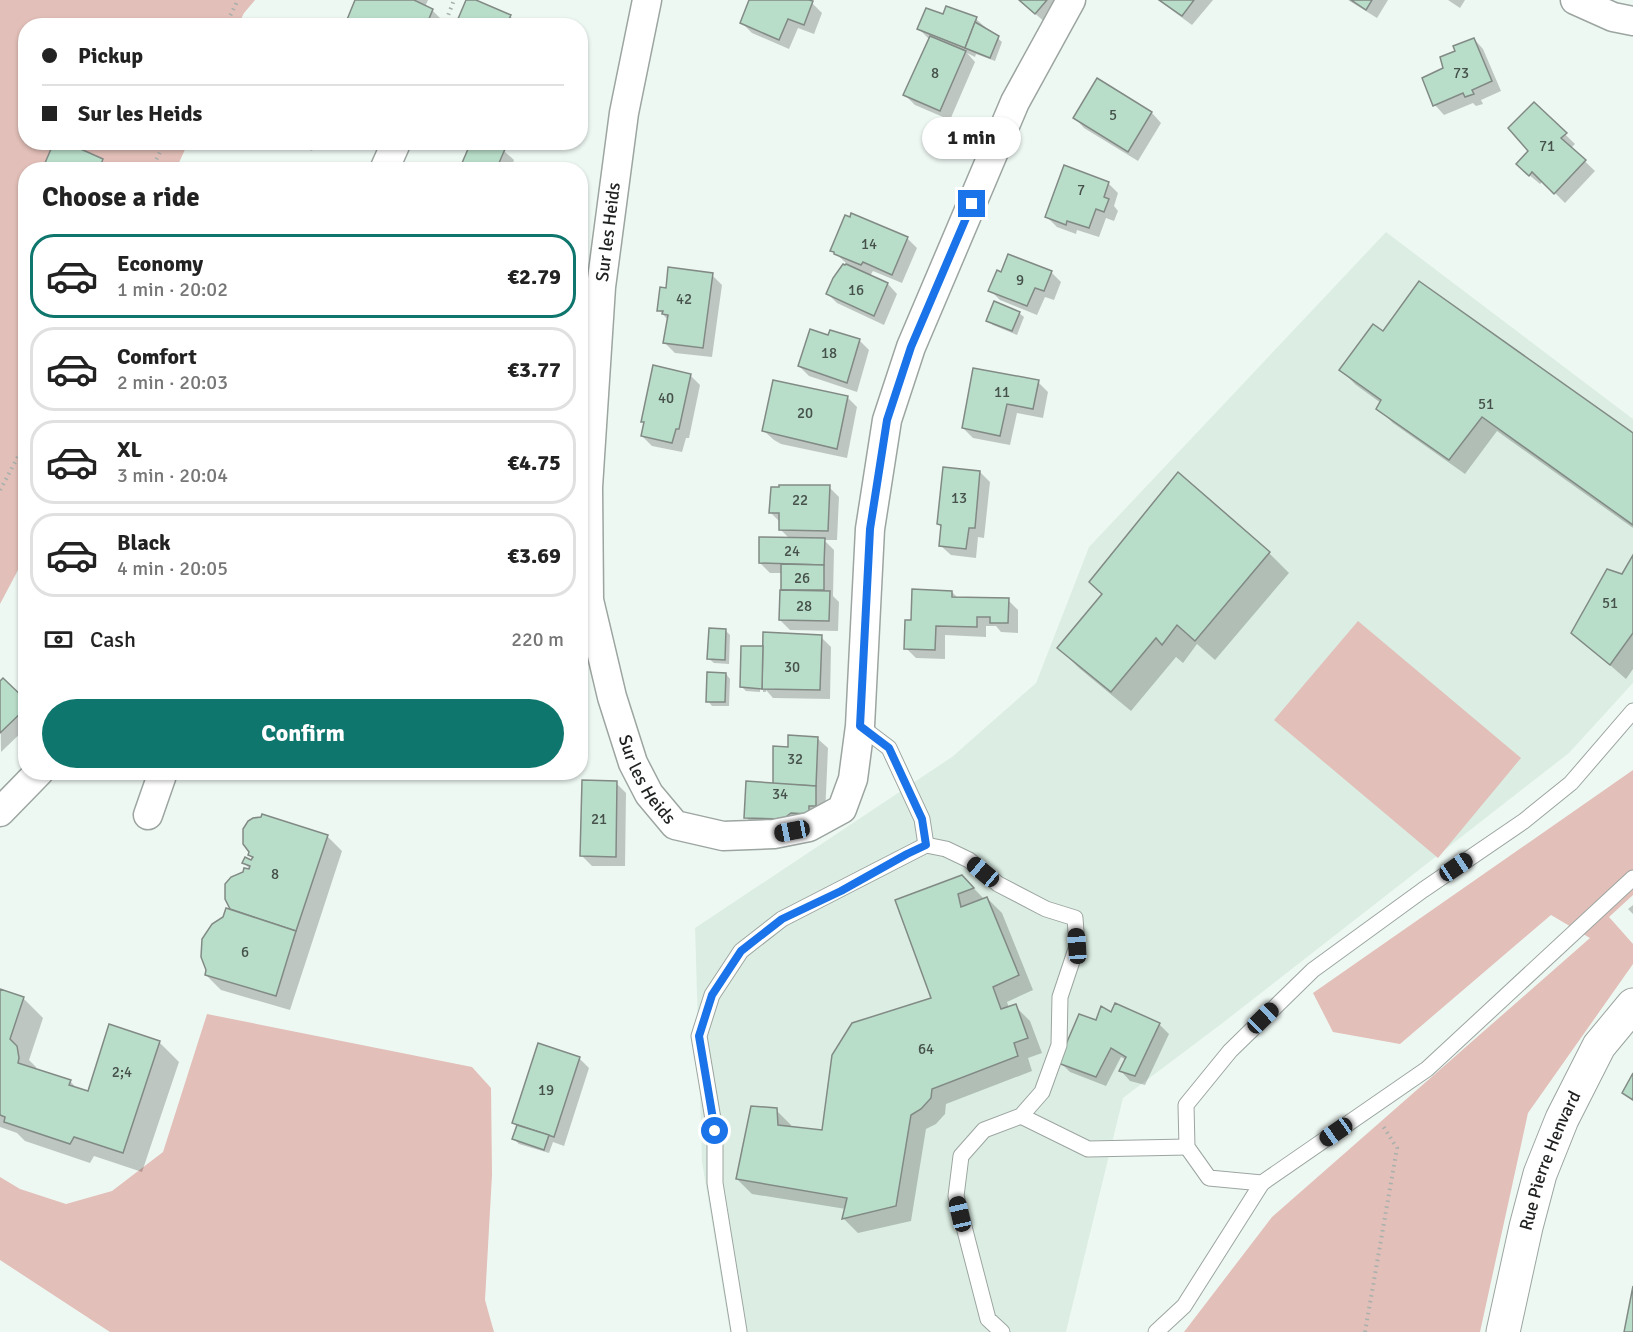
<!DOCTYPE html>
<meta charset="utf-8">
<style>
body{margin:0;font-family:Signika,sans-serif;background:#f2f2f2;color:#222;height:100vh;display:flex;flex-direction:column;font-size:22px;white-space:nowrap}
*{box-sizing:border-box;margin:0}
p{font-size:20px;color:#767676}
.icon{flex:none;width:33px;height:33px;fill:none;stroke:currentColor;stroke-width:2;stroke-linecap:round;stroke-linejoin:round}
.map{position:relative;flex:1;overflow:hidden}
.side{position:absolute;left:18px;top:162px;width:570px;height:618px;display:flex;flex-direction:column;background:#fff;border-radius:24px;box-shadow:0 2px 4px #0004}
.side>*{flex:none}
.guide{position:absolute;left:18px;top:18px;width:570px;height:132px;border-radius:24px;box-shadow:0 2px 4px #0004;display:grid;align-content:center;height:132px;padding:0 24px;background:#fff}
.end{position:absolute;width:27px;height:27px;margin:-14px;border:8px solid #1a73e8;background:#fff;box-shadow:0 0 0 3px #fff}
.from{border-radius:50%}
.bubble{position:absolute;height:42px;border-radius:21px;background:#fff;box-shadow:0 2px 4px #0004;font-size:20px;font-weight:800;line-height:42px;text-align:center}
.car{position:absolute;width:18px;height:36px;margin:-18px -9px;border-radius:8px;box-shadow:0 0 4px 2px #0007;background:linear-gradient(#222 24%,#8ab4d8 0 40%,#222 0 76%,#8ab4d8 0 86%,#222 0)}
.guide b{display:flex;align-items:center;gap:21px;height:57px;font-size:22px}
.guide b+b{border-top:2px solid #e0e0e0}
.guide i{width:15px;height:15px;background:#222}
ul{padding:0;list-style:none}
li{display:flex;align-items:center;gap:18px;height:84px;margin:0 12px 9px;padding:0 12px;border:3px solid #e0e0e0;border-radius:24px}
li div{flex:1}
li b{display:block;font-size:22px}
li em{font-style:normal;font-weight:800}
li.current{border-color:#0f766e}
li>.icon{width:54px;height:54px;stroke-width:1.5}
h2{padding:0 24px;font-size:27px;line-height:72px}
.pay{display:flex;align-items:center;gap:15px;height:66px;padding:0 24px;font-size:22px}
.pay p{margin-inline-start:auto}
.primary-button{display:flex;gap:12px;margin-top:auto;padding:12px 24px}
.primary-button a{flex:1;height:69px;border-radius:36px;background:#0f766e;color:#fff;font-size:24px;font-weight:800;line-height:69px;text-align:center}
.map>svg:first-child{display:block}
.built{fill:#dceee4}
.green{fill:#e2bfb8}
.shadow{fill:#0003}
.building{fill:#b8ddc9;stroke:#828a85;stroke-width:1.5}
.lines{fill:none;stroke-linecap:round;stroke-linejoin:round}
.service-casing{stroke:#9ca5a0;stroke-width:17}
.minor-casing{stroke:#9ca5a0;stroke-width:31}
.secondary-casing{stroke:#9ca5a0;stroke-width:35}
.path{stroke:#a8b0ac;stroke-width:4;stroke-dasharray:1.5 4.5;stroke-linecap:butt}
.service{stroke:#fff;stroke-width:15}
.minor{stroke:#fff;stroke-width:28}
.secondary{stroke:#fff;stroke-width:33}
.route{stroke:#1a73e8;stroke-width:8}
.labels{text-anchor:middle;dominant-baseline:central;stroke-width:4.5;stroke-linejoin:round;paint-order:stroke}
.number-label{font-size:15px;fill:#45514a}
.street-label{font-size:18px;fill:#1f2220;stroke:#fff}
</style>
<div class="map">
<svg width="1633" height="1332" viewBox="0 0 1633 1332">
<rect width="100%" height="100%" fill="#eef8f3"/>
<polygon class="built" points="1386,232 1633,419 1633,683 1569,753 1220,1025 1123,1098 1066,1332 730,1332 702,1162 695,928 952,757 1036,683 1089,547"/>
<g class="green">
<polygon points="0,0 255,0 244,13 238,25 26,26 26,142 188,143 176,169 26,170 25,552 17,572 0,604"/>
<polygon points="1358,621 1521,758 1438,858 1274,720"/>
<polygon points="1633,770 1633,895 1609,917 1633,944 1633,964 1528,1113 1480,1332 1184,1332 1272,1217 1590,938 1551,915 1400,1044 1333,1032 1313,993"/>
<polygon points="207,1014 472,1067 491,1088 492,1175 485,1300 494,1332 110,1332 0,1260 0,1177 20,1189 66,1204 112,1191 163,1152"/>
</g>
<g class="shadow">
<polygon points="357,0 428,0 425,7 432,10 442,20 440,26 352,26 348,21"/>
<polygon points="468,0 472,0 510,16 520,26 457,26"/>
<polygon points="751,0 805,0 812,3 822,13 814,34 798,28 789,49 752,33 742,23"/>
<polygon points="1019,0 1066,0 1046,23"/>
<polygon points="1158,0 1213,0 1192,25"/>
<polygon points="1348,0 1388,0 1377,18"/>
<polygon points="1448,0 1465,0 1460,8"/>
<polygon points="944,16 976,19 1002,42 995,61 976,54 975,57 967,53 975,62 950,120 915,105 905,95 929,39 919,29"/>
<polygon points="1474,39 1483,49 1501,91 1481,100 1483,104 1476,106 1473,103 1444,115 1435,105 1424,79 1445,69 1457,52"/>
<polygon points="1098,80 1152,113 1161,123 1138,161 1084,128 1075,118"/>
<polygon points="1534,104 1575,144 1571,148 1595,171 1565,203 1543,181 1540,184 1528,174"/>
<polygon points="291,142 315,142 312,151"/>
<polygon points="504,151 514,160 510,170 461,170"/>
<polygon points="102,161 111,170 44,170"/>
<polygon points="1108,183 1118,193 1114,206 1118,211 1114,221 1106,218 1099,237 1077,230 1076,234 1057,227 1047,217"/>
<polygon points="907,238 917,248 902,283 873,271 870,276 888,284 897,294 884,325 837,303 827,293 847,264 832,250"/>
<polygon points="1051,272 1061,282 1054,300 1045,297 1037,315 1000,300 990,290"/>
<polygon points="712,275 722,285 712,357 675,353 665,343 668,320 659,310 667,290"/>
<polygon points="1019,313 1024,317 1017,335 993,325 988,321"/>
<polygon points="1384,334 1633,435 1633,528 1497,431 1465,474 1393,423 1378,408 1381,403 1356,385 1341,370"/>
<polygon points="829,337 859,340 869,350 857,392 809,376 799,366"/>
<polygon points="690,375 700,385 689,438 686,438 682,452 652,446 642,436 645,424 642,421"/>
<polygon points="1038,382 1048,392 1043,418 1017,413 1010,445 973,438 963,428"/>
<polygon points="847,397 857,407 847,458 781,444 774,440 764,431"/>
<polygon points="980,472 990,482 984,538 978,537 976,558 951,555 941,546 942,528 938,524"/>
<polygon points="1178,474 1269,553 1289,573 1215,660 1197,644 1183,663 1176,657 1131,711 1079,668 1059,648 1104,595"/>
<polygon points="829,487 839,497 837,540 824,540 834,550 833,596 839,602 838,631 790,630 780,620 782,573 770,573 760,563 790,539 780,529 780,522 771,513"/>
<polygon points="1633,558 1633,669 1626,679 1573,633 1623,575"/>
<polygon points="952,592 958,598 1008,600 1018,610 1018,633 1001,632 996,626 986,626 986,637 945,635 945,659 916,658 906,648 912,622"/>
<polygon points="725,630 730,635 729,664 714,663 709,659"/>
<polygon points="821,637 831,647 830,699 773,698 766,690 766,692 763,692 763,679 760,679 760,692 746,691 742,687"/>
<polygon points="726,674 730,679 729,706 712,706 708,701"/>
<polygon points="0,683 26,702 26,728 1,752"/>
<polygon points="818,739 828,748 825,816 755,827 746,817 774,786 789,749"/>
<polygon points="616,783 626,793 625,866 592,866 582,856"/>
<polygon points="327,836 342,851 290,1010 221,990 206,975 233,912 227,899 253,872 244,863 252,862 254,858 250,854"/>
<polygon points="962,876 984,899 987,898 1002,913 1033,990 1007,1002 1009,1008 1015,1006 1030,1021 1042,1053 1028,1058 1032,1071 946,1104 945,1114 936,1124 926,1129 911,1221 858,1233 843,1218 846,1209 752,1194 737,1179 776,1110 791,1125 792,1128 823,1132 933,999"/>
<polygon points="1633,905 1633,914 1628,909"/>
<polygon points="0,991 23,998 43,1018 29,1060 36,1067 37,1071 70,1081 78,1090 89,1093 159,1042 179,1062 142,1172 94,1156 90,1163 25,1141 17,1133 0,1127"/>
<polygon points="1111,1014 1159,1024 1169,1034 1145,1085 1130,1081 1121,1071 1126,1060 1121,1057 1106,1086 1070,1072 1060,1062"/>
<polygon points="579,1058 589,1068 564,1146 553,1142 549,1153 519,1144 514,1139 518,1127 513,1123"/>
</g>
<g class="building">
<polygon points="355,0 414,0 433,9 426,26 355,26 346,22"/>
<polygon points="466,0 476,0 511,15 507,23 513,26 455,26"/>
<polygon points="749,0 809,0 813,1 804,25 788,19 779,40 740,23"/>
<polygon points="1019,0 1047,0 1035,14"/>
<polygon points="1159,0 1194,0 1182,16"/>
<polygon points="1351,0 1372,0 1366,10"/>
<polygon points="946,6 977,17 965,48 917,29 926,8 943,14"/>
<polygon points="975,22 999,36 990,58 965,48"/>
<polygon points="930,36 966,51 940,111 903,95"/>
<polygon points="1474,38 1492,81 1472,90 1474,94 1465,97 1463,93 1433,106 1422,78 1443,68 1440,57 1455,51 1453,46"/>
<polygon points="1097,78 1152,112 1128,152 1073,118"/>
<polygon points="1534,102 1567,133 1561,138 1586,160 1554,194 1532,172 1529,176 1516,164 1528,151 1508,128"/>
<polygon points="54,142 65,142 103,159 99,170 42,170"/>
<polygon points="471,142 488,142 505,149 496,170 459,170"/>
<polygon points="1064,165 1109,182 1104,197 1109,199 1104,212 1096,209 1089,228 1067,221 1066,225 1045,217"/>
<polygon points="851,213 908,237 892,275 863,262 861,265 834,254 834,252 830,251 845,215 850,217"/>
<polygon points="1008,254 1052,271 1044,291 1035,288 1027,306 988,291 997,270 1001,272"/>
<polygon points="843,264 845,265 846,264 888,283 874,316 826,294 833,278"/>
<polygon points="668,267 713,273 703,348 663,343 668,315 662,314 663,311 657,311 660,287 666,288"/>
<polygon points="1419,281 1633,433 1633,525 1482,417 1449,460 1376,409 1381,400 1339,370 1373,324 1383,331"/>
<polygon points="994,301 1020,312 1012,331 986,321"/>
<polygon points="810,329 828,335 830,330 860,339 847,383 798,366"/>
<polygon points="653,365 691,374 679,429 676,429 672,443 641,436 644,422 641,422"/>
<polygon points="973,368 1039,380 1033,409 1007,404 1000,436 962,428"/>
<polygon points="773,380 848,396 837,449 762,431"/>
<polygon points="943,467 980,471 975,528 969,528 966,549 939,546 941,525 937,524"/>
<polygon points="1178,472 1270,552 1195,641 1177,625 1162,645 1156,638 1111,692 1057,648 1102,594 1089,582"/>
<polygon points="779,485 830,485 828,531 779,530 779,513 769,513 771,487 779,487"/>
<polygon points="759,537 825,538 824,565 759,563"/>
<polygon points="1633,555 1633,633 1610,665 1571,633 1607,569 1622,574"/>
<polygon points="781,564 824,565 824,590 781,590"/>
<polygon points="912,589 952,591 952,597 1009,598 1008,623 990,623 990,617 977,617 977,627 936,626 935,650 904,649 905,620 911,620"/>
<polygon points="780,590 830,591 829,621 779,620"/>
<polygon points="709,628 726,629 725,660 707,659"/>
<polygon points="763,632 822,635 820,690 762,689"/>
<polygon points="741,646 763,646 762,689 740,687"/>
<polygon points="707,672 726,673 725,702 706,702"/>
<polygon points="3,678 26,700 26,708 0,733 0,681"/>
<polygon points="788,735 818,737 816,786 773,784 773,746 788,747"/>
<polygon points="582,780 617,781 616,857 580,856"/>
<polygon points="746,781 816,786 816,806 809,806 809,814 791,813 783,819 744,818"/>
<polygon points="262,814 328,835 296,931 230,909 225,899 225,884 231,877 243,872 244,868 249,869 250,866 242,863 245,857 251,860 253,857 248,855 249,852 243,844 243,829 248,821 253,818 261,817"/>
<polygon points="962,875 974,888 958,894 961,907 987,897 1019,975 993,987 1001,1009 1016,1004 1028,1038 1014,1043 1018,1056 932,1089 931,1098 921,1109 911,1115 896,1206 842,1219 847,1198 736,1179 751,1106 777,1108 778,1125 822,1130 832,1055 852,1023 931,998 895,900"/>
<polygon points="226,908 296,931 276,996 205,975 206,970 201,957 202,939 212,924 223,917"/>
<polygon points="0,989 24,997 10,1039 17,1046 19,1058 18,1063 71,1080 69,1085 88,1091 109,1024 160,1041 123,1153 74,1137 70,1144 4,1122 5,1117 0,1115"/>
<polygon points="1115,1003 1160,1023 1135,1076 1119,1071 1126,1057 1111,1048 1096,1077 1058,1063 1079,1014 1096,1020 1101,1006 1111,1012"/>
<polygon points="538,1043 580,1057 554,1137 512,1123"/>
<polygon points="1633,1073 1633,1100 1622,1093"/>
<polygon points="517,1125 549,1135 544,1150 512,1139"/>
<polygon points="1633,1286 1633,1332 1624,1332"/>
</g>
<g class="lines">
<g class="service-casing">
<g id="service">
<polyline points="1633,711 1571,783 1524,821 1423,890 1313,970 1230,1051 1186,1105 1187,1147 1209,1178 1262,1183 1427,1069 1633,878"/>
<polyline points="860,726 889,748 922,819 926,845"/>
<polyline points="1021,1116 1088,1149 1187,1147"/>
<polyline points="739,1331 715,1183 715,1131 699,1036 712,995 741,951 782,919 926,845 946,849 969,860 998,884 1046,909 1075,918 1077,946 1060,997 1059,1045 1042,1092 1021,1116 984,1130 961,1156 956,1196 988,1319 1002,1332"/>
<polyline points="1156,1332 1184,1306 1262,1183"/>
</g>
</g>
<g class="minor-casing">
<g id="minor">
<path id="s1" d="M647 0 624 113 601 287 588 487 589 600 612 697 633 763 649 794 675 825 723 836 774 834 809 827 842 809 853 779 860 726 870 529 887 420 911 347 1015 102 1071 0"/>
<polyline points="1575,0 1613,17 1633,21"/>
<polyline points="384,170 396,143"/>
<polyline points="0,812 39,772"/>
<polyline points="148,815 163,772"/>
</g>
</g>
<g class="secondary-casing">
<g id="secondary">
<path id="s2" d="M1503 1332 1526 1227 1540 1174 1562 1119 1599 1046 1633 1005"/>
</g>
</g>
<g class="path">
<polyline points="225,26 238,0"/>
<polyline points="444,26 454,0"/>
<polyline points="151,170 165,142"/>
<polyline points="0,490 26,442"/>
<polyline points="1365,1332 1397,1148 1383,1126"/>
</g>
<use href="#service" class="service"/>
<use href="#minor" class="minor"/>
<use href="#secondary" class="secondary"/>
</g>
<g class="lines">
<polyline class="route" points="715,1131 699,1036 712,995 741,951 782,919 841,891 907,854 926,845 922,819 889,748 860,726 870,529 887,420 911,347 972,204"/>
</g>
<g class="labels">
<g class="number-label">
<text x="935" y="73">8</text>
<text x="1461" y="73">73</text>
<text x="1113" y="115">5</text>
<text x="1547" y="146">71</text>
<text x="1081" y="190">7</text>
<text x="869" y="244">14</text>
<text x="1020" y="280">9</text>
<text x="856" y="290">16</text>
<text x="684" y="299">42</text>
<text x="829" y="353">18</text>
<text x="1002" y="392">11</text>
<text x="666" y="398">40</text>
<text x="1486" y="404">51</text>
<text x="805" y="413">20</text>
<text x="959" y="498">13</text>
<text x="800" y="500">22</text>
<text x="792" y="551">24</text>
<text x="802" y="578">26</text>
<text x="1610" y="603">51</text>
<text x="804" y="606">28</text>
<text x="792" y="667">30</text>
<text x="795" y="759">32</text>
<text x="780" y="794">34</text>
<text x="599" y="819">21</text>
<text x="275" y="874">8</text>
<text x="245" y="952">6</text>
<text x="926" y="1049">64</text>
<text x="122" y="1072">2;4</text>
<text x="546" y="1090">19</text>
</g>
<g class="street-label">
<text transform="translate(608 232) rotate(-83)">Sur les Heids</text>
<text stroke="none"><textPath href="#s1" startOffset="794">Sur les Heids</textPath></text>
<text stroke="none"><textPath href="#s2" startOffset="178">Rue Pierre Henvard</textPath></text>
</g>
</g>
</svg>
<i class="end from" style="left:715px;top:1131px"></i>
<i class="end" style="left:972px;top:204px"></i>
<div class="bubble" style="left:922px;top:117px;width:99px">1 min</div>
<i class="car" style="left:792px;top:831px;rotate:259deg"></i>
<i class="car" style="left:1456px;top:867px;rotate:56deg"></i>
<i class="car" style="left:983px;top:872px;rotate:310deg"></i>
<i class="car" style="left:1077px;top:946px;rotate:356deg"></i>
<i class="car" style="left:1263px;top:1018px;rotate:46deg"></i>
<i class="car" style="left:1336px;top:1132px;rotate:235deg"></i>
<i class="car" style="left:960px;top:1214px;rotate:347deg"></i>
<div class="guide">
<b><i class="from"></i>Pickup</b>
<b><i></i>Sur les Heids</b>
</div>
<section class="side">
<h2>Choose a ride</h2>
<ul>
<li class="current"><svg class="icon" aria-label="car" viewBox="0 0 24 24"><path d="M5 17H2v-5l4-1 3-4h7l3 4 3 1v5h-3M9 17h6M6 11h13"/><circle cx="7" cy="17" r="2"/><circle cx="17" cy="17" r="2"/></svg><div><b>Economy</b><p>1 min · 20:02</p></div><em>€2.79</em></li>
<li><svg class="icon" aria-label="car" viewBox="0 0 24 24"><path d="M5 17H2v-5l4-1 3-4h7l3 4 3 1v5h-3M9 17h6M6 11h13"/><circle cx="7" cy="17" r="2"/><circle cx="17" cy="17" r="2"/></svg><div><b>Comfort</b><p>2 min · 20:03</p></div><em>€3.77</em></li>
<li><svg class="icon" aria-label="car" viewBox="0 0 24 24"><path d="M5 17H2v-5l4-1 3-4h7l3 4 3 1v5h-3M9 17h6M6 11h13"/><circle cx="7" cy="17" r="2"/><circle cx="17" cy="17" r="2"/></svg><div><b>XL</b><p>3 min · 20:04</p></div><em>€4.75</em></li>
<li><svg class="icon" aria-label="car" viewBox="0 0 24 24"><path d="M5 17H2v-5l4-1 3-4h7l3 4 3 1v5h-3M9 17h6M6 11h13"/><circle cx="7" cy="17" r="2"/><circle cx="17" cy="17" r="2"/></svg><div><b>Black</b><p>4 min · 20:05</p></div><em>€3.69</em></li>
</ul>
<div class="pay"><svg class="icon" aria-label="cash" viewBox="0 0 24 24"><path d="M3 7h18v10H3z"/><circle cx="12" cy="12" r="2"/></svg>Cash<p>220 m</p></div>
<div class="primary-button"><a>Confirm</a></div>
</section>
</div>
